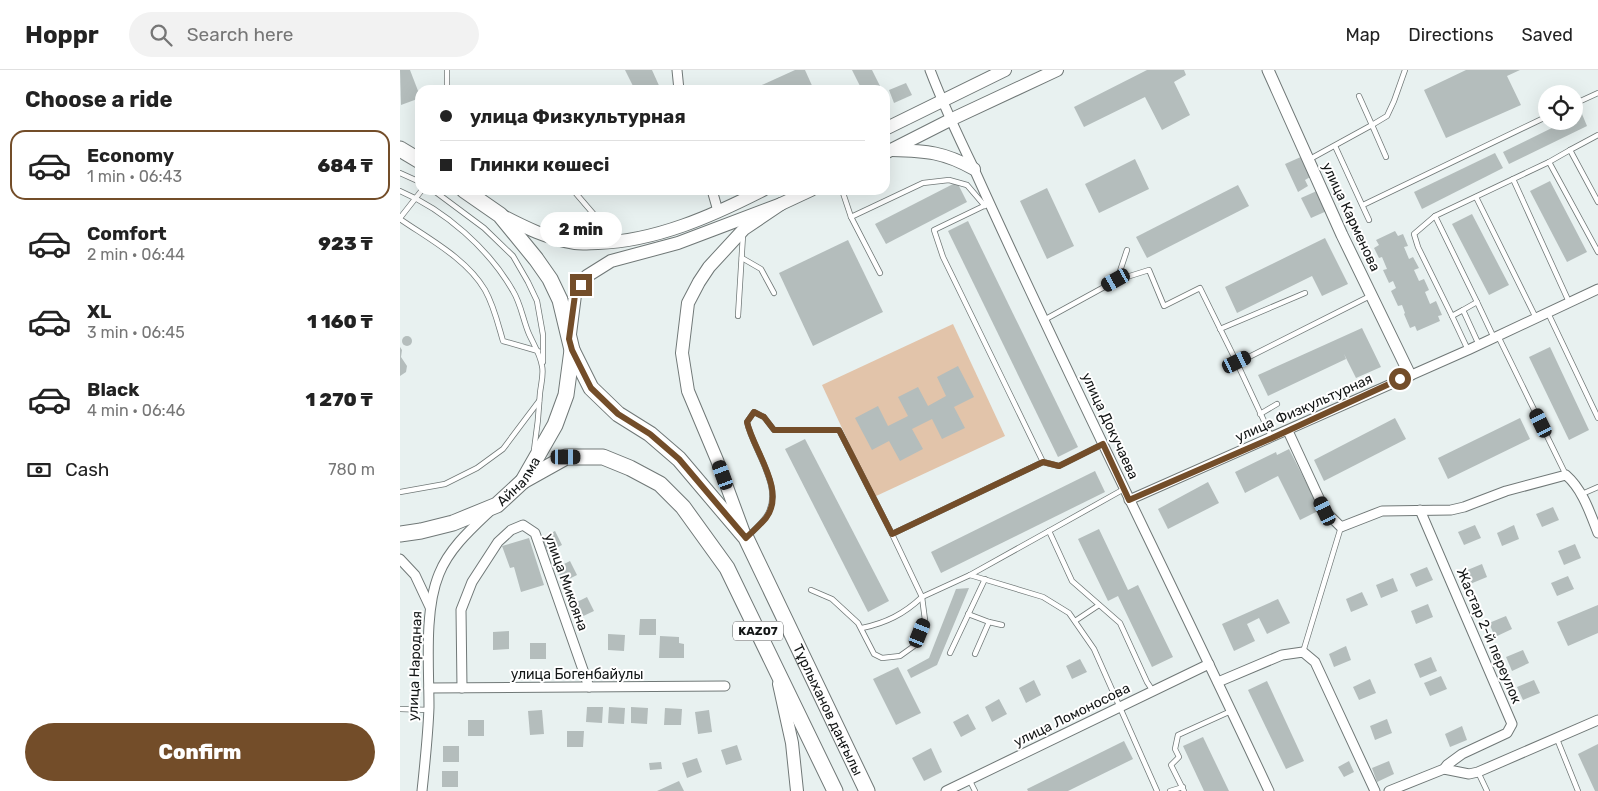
<!DOCTYPE html>
<meta charset="utf-8">
<style>
body{margin:0;font-family:Rubik,sans-serif;background:#f2f2f2;color:#222;height:100vh;display:flex;flex-direction:column;font-size:19px;white-space:nowrap}
*{box-sizing:border-box;margin:0}
p{font-size:16px;color:#767676}
.icon{flex:none;width:28px;height:28px;fill:none;stroke:currentColor;stroke-width:2;stroke-linecap:round;stroke-linejoin:round}
.map{position:relative;flex:1;overflow:hidden}
.drawer{display:flex;flex-direction:column;background:#fff;width:400px}
.drawer>*{flex:none}
.top-card{position:absolute;left:15px;top:15px;width:475px;height:110px;border-radius:15px;box-shadow:0 5px 20px #0002;display:grid;align-content:center;height:110px;padding:0 25px;background:#fff}
.buttons{position:absolute;left:1138px;top:15px;display:grid;gap:10px}
.buttons a{display:grid;place-items:center;width:45px;height:45px;border-radius:50%;background:#fff;box-shadow:0 5px 20px #0002;font-size:25px}
.end{position:absolute;width:22px;height:22px;margin:-11px;border:6px solid #734d29;background:#fff;box-shadow:0 0 0 2px #fff}
.from{border-radius:50%}
.bubble{position:absolute;height:35px;border-radius:18px;background:#fff;box-shadow:0 5px 20px #0002;font-size:16px;font-weight:800;line-height:35px;text-align:center}
.car{position:absolute;width:15px;height:30px;margin:-15px -8px;border-radius:6px;box-shadow:0 0 4px 1px #0007;background:linear-gradient(#222 24%,#8ab4d8 0 40%,#222 0 76%,#8ab4d8 0 86%,#222 0)}
.top-card b{display:flex;align-items:center;gap:18px;height:48px;font-size:19px}
.top-card b+b{border-top:1px solid #e0e0e0}
.top-card i{width:12px;height:12px;background:#222}
ul{padding:0;list-style:none}
li{display:flex;align-items:center;gap:15px;height:70px;margin:0 10px 8px;padding:0 15px;border:2px solid transparent;border-radius:15px}
li div{flex:1}
li b{display:block;font-size:19px}
li em{font-style:normal;font-weight:800}
li.selected{border-color:#734d29}
li>.icon{width:45px;height:45px;stroke-width:1.5}
h2{padding:0 25px;font-size:22px;line-height:60px}
.pay{display:flex;align-items:center;gap:12px;height:55px;padding:0 25px;font-size:19px}
.pay p{margin-inline-start:auto}
.button{display:flex;gap:10px;margin-top:auto;padding:10px 25px}
.button a{flex:1;height:58px;border-radius:30px;background:#734d29;color:#fff;font-size:20px;font-weight:800;line-height:58px;text-align:center}
header{display:flex;align-items:center;gap:30px;box-sizing:border-box;height:70px;padding:0 25px;background:#fff;border-bottom:1px solid #e0e0e0}
header strong{font-size:24px}
nav{display:flex;gap:28px;margin-inline-start:auto;font-size:18px}
.search{width:350px;height:45px;background:#f2f2f2;display:flex;align-items:center;gap:12px;box-sizing:border-box;padding:0 18px;border-radius:28px;color:#767676;font-size:19px}
main{display:flex;flex:1;min-height:0}
.map>svg:first-child{display:block}
.green{fill:#e2c4aa}
.building{fill:#b4bdbc}
.lines{fill:none;stroke-linecap:round;stroke-linejoin:round}
.service-casing{stroke:#707877;stroke-width:6}
.minor-casing{stroke:#707877;stroke-width:11}
.tertiary-casing{stroke:#707877;stroke-width:13}
.secondary-casing{stroke:#707877;stroke-width:14}
.trunk-casing{stroke:#707877;stroke-width:17}
.service{stroke:#fff;stroke-width:4.5}
.minor{stroke:#fff;stroke-width:9}
.tertiary{stroke:#fff;stroke-width:11}
.secondary{stroke:#fff;stroke-width:12}
.trunk{stroke:#fff;stroke-width:15}
.route{stroke:#734d29;stroke-width:6}
.labels{text-anchor:middle;dominant-baseline:central;stroke-width:4;stroke-linejoin:round;paint-order:stroke}
.shield{fill:#fff;stroke:#5a5c5c;stroke-width:1}
.shield-label{font-size:12px;font-weight:bold;fill:#131616}
.street-label{font-size:14px;fill:#131616;stroke:#fff}
</style>
<header>
<strong>Hoppr</strong>
<div class="search"><svg class="icon" aria-label="search" viewBox="0 0 24 24"><circle cx="10" cy="10" r="6"/><path d="M15 15l6 6"/></svg>Search here</div>
<nav><a>Map</a><a>Directions</a><a>Saved</a></nav>
</header>
<main>
<section class="drawer">
<h2>Choose a ride</h2>
<ul>
<li class="selected"><svg class="icon" aria-label="car" viewBox="0 0 24 24"><path d="M5 17H2v-5l4-1 3-4h7l3 4 3 1v5h-3M9 17h6M6 11h13"/><circle cx="7" cy="17" r="2"/><circle cx="17" cy="17" r="2"/></svg><div><b>Economy</b><p>1 min · 06:43</p></div><em>684 ₸</em></li>
<li><svg class="icon" aria-label="car" viewBox="0 0 24 24"><path d="M5 17H2v-5l4-1 3-4h7l3 4 3 1v5h-3M9 17h6M6 11h13"/><circle cx="7" cy="17" r="2"/><circle cx="17" cy="17" r="2"/></svg><div><b>Comfort</b><p>2 min · 06:44</p></div><em>923 ₸</em></li>
<li><svg class="icon" aria-label="car" viewBox="0 0 24 24"><path d="M5 17H2v-5l4-1 3-4h7l3 4 3 1v5h-3M9 17h6M6 11h13"/><circle cx="7" cy="17" r="2"/><circle cx="17" cy="17" r="2"/></svg><div><b>XL</b><p>3 min · 06:45</p></div><em>1 160 ₸</em></li>
<li><svg class="icon" aria-label="car" viewBox="0 0 24 24"><path d="M5 17H2v-5l4-1 3-4h7l3 4 3 1v5h-3M9 17h6M6 11h13"/><circle cx="7" cy="17" r="2"/><circle cx="17" cy="17" r="2"/></svg><div><b>Black</b><p>4 min · 06:46</p></div><em>1 270 ₸</em></li>
</ul>
<div class="pay"><svg class="icon" aria-label="cash" viewBox="0 0 24 24"><path d="M3 7h18v10H3z"/><circle cx="12" cy="12" r="2"/></svg>Cash<p>780 m</p></div>
<div class="button"><a>Confirm</a></div>
</section>
<div class="map">
<svg width="1198" height="721" viewBox="0 0 1198 721">
<rect width="100%" height="100%" fill="#e8f1f0"/>
<polygon class="green" points="553,254 605,366 474,427 422,315"/>
<g class="building">
<polygon points="0,0 10,0 20,26 20,28 1,35"/>
<polygon points="225,0 252,0 261,20 235,20"/>
<polygon points="395,0 405,0 414,20 351,20"/>
<polygon points="452,0 472,0 482,20 462,20"/>
<polygon points="747,0 784,0 786,5 774,12 790,45 762,60 745,27 684,57 674,37"/>
<polygon points="1066,0 1120,0 1107,6 1121,35 1046,68 1024,20"/>
<polygon points="506,13 512,25 494,33 489,20"/>
<polygon points="1182,44 1187,56 1109,94 1103,82 1166,51 1174,51 1174,48"/>
<polygon points="1095,83 1103,98 1022,139 1014,122"/>
<polygon points="903,86 912,106 905,110 908,116 898,122 885,94"/>
<polygon points="735,89 749,119 699,143 685,114"/>
<polygon points="1150,111 1187,182 1167,192 1130,121"/>
<polygon points="557,112 567,132 486,174 475,154"/>
<polygon points="838,115 849,136 747,188 736,167"/>
<polygon points="647,118 674,176 647,189 620,131"/>
<polygon points="209,120 261,120 261,121 248,124 229,125"/>
<polygon points="919,120 929,140 911,148 901,128"/>
<polygon points="1072,144 1109,215 1089,225 1052,154"/>
<polygon points="568,151 678,377 658,387 548,161"/>
<polygon points="995,161 998,166 1003,164 1008,176 1004,177 1009,189 1013,187 1019,198 1014,200 1019,211 1024,209 1029,220 1025,222 1030,234 1036,231 1042,245 1038,246 1040,251 1017,261 1015,256 1010,258 1004,244 1005,243 1002,235 998,236 991,221 996,218 993,211 989,213 983,200 987,199 982,187 979,188 974,178 979,175 976,170"/>
<polygon points="925,168 948,214 922,226 912,206 837,243 825,217"/>
<polygon points="448,170 483,242 413,276 379,203"/>
<polygon points="962,258 981,297 956,308 944,284 946,289 868,326 858,305"/>
<circle cx="7" cy="271" r="5"/>
<polygon points="0,277 2,280 1,287 7,296 6,302 0,306"/>
<polygon points="1150,277 1189,360 1169,370 1129,287"/>
<polygon points="558,296 574,327 554,337 565,358 542,369 532,349 512,359 523,379 500,391 489,371 472,380 455,348 478,336 488,356 508,346 498,327 518,317 528,336 546,326 537,307"/>
<polygon points="995,348 1006,369 924,411 914,390"/>
<polygon points="1120,348 1130,369 1048,409 1038,388"/>
<polygon points="405,369 489,531 468,542 385,379"/>
<polygon points="889,379 920,440 900,450 878,406 845,423 835,402 876,382 877,385"/>
<polygon points="695,401 705,422 541,503 531,482"/>
<polygon points="808,412 819,433 768,459 758,439"/>
<polygon points="1153,437 1159,450 1142,457 1136,444"/>
<polygon points="1075,455 1081,468 1064,475 1058,462"/>
<polygon points="1114,455 1119,469 1102,476 1097,463"/>
<polygon points="699,459 728,520 738,515 773,587 752,597 718,526 708,531 678,469"/>
<polygon points="155,461 162,475 148,482 141,468"/>
<polygon points="129,468 144,515 121,522 114,497 110,498 102,476"/>
<polygon points="1175,474 1181,488 1164,495 1158,481"/>
<polygon points="170,491 177,505 163,512 156,498"/>
<polygon points="1082,494 1087,507 1070,514 1065,501"/>
<polygon points="1027,497 1033,510 1016,517 1010,504"/>
<polygon points="1168,506 1174,519 1157,526 1151,513"/>
<polygon points="993,508 998,521 981,528 976,515"/>
<polygon points="569,518 537,595 511,608 507,600 529,588 556,519"/>
<polygon points="962,522 968,535 951,542 946,529"/>
<polygon points="187,527 194,541 179,548 173,534"/>
<polygon points="878,529 890,553 867,564 859,548 847,554 855,571 834,581 822,554"/>
<polygon points="1028,534 1033,547 1016,554 1011,541"/>
<polygon points="1198,535 1198,563 1168,576 1157,552"/>
<polygon points="1106,546 1112,559 1095,567 1089,553"/>
<polygon points="240,549 256,549 256,565 239,565"/>
<polygon points="109,561 109,579 93,580 93,562"/>
<polygon points="208,564 225,565 224,581 208,580"/>
<polygon points="260,566 279,567 279,573 284,574 284,588 259,588"/>
<rect x="130" y="573" width="16" height="16"/>
<polygon points="946,576 951,590 934,597 929,584"/>
<polygon points="1123,580 1129,593 1112,601 1106,587"/>
<polygon points="1031,587 1037,601 1020,608 1014,594"/>
<polygon points="680,589 687,602 672,609 666,596"/>
<polygon points="498,597 521,643 496,655 473,609"/>
<polygon points="1041,606 1047,619 1030,626 1024,613"/>
<polygon points="970,609 976,623 959,630 953,617"/>
<polygon points="634,610 641,625 626,633 619,618"/>
<polygon points="1134,610 1140,623 1123,630 1117,617"/>
<polygon points="867,611 904,691 886,699 848,620"/>
<polygon points="599,629 607,644 592,652 585,637"/>
<polygon points="187,637 203,637 202,653 186,652"/>
<polygon points="209,637 225,638 224,654 208,653"/>
<polygon points="231,637 248,638 247,654 231,653"/>
<polygon points="265,638 282,639 281,655 264,655"/>
<polygon points="142,640 144,664 130,665 128,641"/>
<polygon points="309,640 312,662 298,664 295,642"/>
<polygon points="568,644 576,659 561,667 553,652"/>
<polygon points="987,649 992,663 975,670 970,656"/>
<rect x="68" y="650" width="16" height="16"/>
<polygon points="1062,656 1067,670 1050,677 1045,664"/>
<polygon points="167,661 184,661 183,677 167,677"/>
<polygon points="803,667 829,721 804,721 783,676"/>
<polygon points="724,671 733,689 668,721 628,721 627,719"/>
<polygon points="1198,674 1198,721 1195,721 1178,684"/>
<polygon points="337,675 342,690 326,695 321,680"/>
<rect x="43" y="676" width="16" height="16"/>
<polygon points="531,678 542,702 524,711 512,688"/>
<polygon points="297,688 302,702 287,708 282,693"/>
<polygon points="949,691 954,702 944,707 938,697"/>
<polygon points="989,691 994,704 977,712 972,698"/>
<polygon points="261,692 262,699 250,700 249,693"/>
<rect x="42" y="701" width="16" height="16"/>
<polygon points="279,711 284,721 257,721"/>
</g>
<g class="lines">
<g class="service-casing">
<g id="service">
<polyline points="47,0 47,20"/>
<polyline points="959,26 972,55 987,46 994,31 1005,0"/>
<polyline points="1174,34 1198,23"/>
<polyline points="1198,65 1170,80 1198,132"/>
<polyline points="935,76 969,150"/>
<polyline points="1170,80 1149,92 1198,182"/>
<polyline points="910,89 972,55 986,87"/>
<polyline points="0,103 20,112"/>
<polyline points="1113,109 1169,232"/>
<polyline points="33,120 84,158 113,186 128,212 137,231 143,265 143,292"/>
<polyline points="173,120 215,169"/>
<polyline points="442,120 451,147 523,113 549,110 567,115 585,136"/>
<path d="M0 121C45 140 89 179 113 221 121 234 123 250 129 264 134 275 140 284 142 296 144 304 141 314 140 323 139 342 137 361 134 380"/>
<polyline points="1076,127 1136,248"/>
<polyline points="590,133 534,160 543,187 643,392 659,396 703,374"/>
<polyline points="963,135 1146,47"/>
<polyline points="1035,146 1077,232 1063,240"/>
<polyline points="451,147 480,203"/>
<polyline points="0,148 22,120"/>
<path d="M0 149C29 169 67 189 85 220 94 236 98 254 103 271L138 281"/>
<polyline points="342,188 361,199 374,223"/>
<polyline points="717,210 749,200 764,236 800,218 837,293"/>
<polyline points="1077,232 1094,268"/>
<polyline points="1148,243 1198,348"/>
<polyline points="338,246 343,165"/>
<polyline points="1052,246 1068,280"/>
<polyline points="644,250 717,210 727,180"/>
<polyline points="820,259 905,223"/>
<polyline points="1098,266 1166,405"/>
<polyline points="1079,275 1063,240 1052,246 1018,177 1014,164 1035,146 1149,92"/>
<polyline points="860,344 877,334"/>
<polyline points="872,368 837,293 970,226"/>
<polyline points="724,419 649,461 672,511 720,553 747,612 753,621"/>
<polyline points="0,422 45,414 77,398 103,379 139,331"/>
<polyline points="1182,424 1198,417"/>
<polyline points="492,464 522,527 570,505 643,527 669,543 694,579 757,721"/>
<path d="M347 467C353 461 361 454 366 447 386 419 353 381 347 352L354 342 364 347 374 360H439L492 464 643 392"/>
<polyline points="570,505 649,461"/>
<polyline points="411,520 432,529 458,553 474,584 482,588 500,586 514,576 525,550 522,527"/>
<polyline points="568,544 589,552 575,584"/>
<polyline points="675,551 699,535"/>
<polyline points="589,552 602,555"/>
<path d="M462 558C486 553 504 544 522 527"/>
<polyline points="903,582 941,457"/>
<polyline points="550,583 585,509"/>
<polyline points="0,639 29,640"/>
<polyline points="1157,669 1178,721"/>
<polyline points="1078,702 1087,721"/>
<polyline points="569,709 575,721"/>
<polyline points="770,721 783,717"/>
<polyline points="784,721 771,695 779,687 775,679 778,665 831,641"/>
</g>
</g>
<g class="minor-casing">
<g id="minor">
<polyline points="277,0 279,20"/>
<path d="M530 0C543 34 558 66 574 99 668 308 772 513 869 721"/>
<polyline points="312,120 318,141"/>
<path d="M888 361 925 441 941 457 982 441 1051 440 1064 437 1106 421 1166 405C1183 420 1190 443 1198 463"/>
<polyline points="729,430 1068,280 1198,219"/>
<polyline points="0,489 15,505 30,537"/>
<polyline points="818,612 882,585 903,582 915,592 975,721"/>
<polyline points="29,618 325,616"/>
<polyline points="62,618 61,540 72,512 98,472 111,460 123,455 135,463 189,617"/>
<polyline points="1044,699 1069,704 1078,702 1198,650"/>
<path d="M22 721C25 693 28 665 29 637 29 597 24 540 39 504 49 479 70 460 89 442"/>
<polyline points="546,721 809,594"/>
<polyline points="989,721 1044,699 1047,695 1062,684 1107,663 1112,654 1020,440"/>
</g>
</g>
<g class="tertiary-casing">
<polyline id="tertiary" points="868,0 942,165 1010,305"/>
</g>
<g class="secondary-casing">
<g id="secondary">
<polyline points="485,59 605,0"/>
<path d="M492 80C527 81 544 82 574 99"/>
<polyline points="485,83 550,50 657,0"/>
<path d="M101 145C124 157 148 169 175 173 182 174 191 173 198 173 256 171 312 146 363 120"/>
<polyline points="170,264 175,225 187,206 211,191 278,173 381,134 411,120"/>
<polyline points="344,463 317,390 288,321 282,283 288,233 299,212 309,197 344,159 381,134"/>
<polyline points="379,614 392,673 397,721"/>
</g>
</g>
<g class="trunk-casing">
<g id="trunk">
<polyline points="0,79 20,91"/>
<path id="s1" d="M172 280 191 318 218 344 250 364 279 389 346 468 467 721"/>
<polyline points="123,411 166,387 203,387 230,398 260,414 283,437 327,498 435,721"/>
<path id="s2" d="M0 464 21 461 53 453 97 435 123 411 155 355 166 325 172 280 160 230 150 209 136 189 100 145 64 120"/>
</g>
</g>
<use href="#service" class="service"/>
<use href="#minor" class="minor"/>
<use href="#tertiary" class="tertiary"/>
<use href="#secondary" class="secondary"/>
<use href="#trunk" class="trunk"/>
</g>
<g class="lines">
<path class="route" d="M181 215 175 225 169 269 172 280 191 318 218 344 250 364 279 389 346 468C353 461 360 455 366 448 387 420 353 380 347 352L354 342 364 347 374 360H439L492 464 643 392 659 396 703 374 729 430 872 368 1000 309"/>
</g>
<g class="labels">
<rect class="shield" x="333" y="551.5" width="50" height="19" rx="4"/>
<g class="shield-label">
<text x="358" y="561">KAZ07</text>
</g>
<g class="street-label">
<text transform="translate(951 147) rotate(65)">улица Карменова</text>
<text transform="translate(904 338) rotate(-24)">улица Физкультурная</text>
<text transform="translate(710 356) rotate(65)">улица Докучаева</text>
<text stroke="none"><textPath href="#s2" startOffset="134">Айналма</textPath></text>
<text transform="translate(166 512) rotate(70)">улица Микояна</text>
<text transform="translate(1089 566) rotate(67)">Жастар 2-й переулок</text>
<text transform="translate(15 596) rotate(-88)">улица Народная</text>
<text x="177" y="604">улица Богенбайулы</text>
<text stroke="none"><textPath href="#s1" startOffset="450">Тұрлыханов даңғылы</textPath></text>
<text transform="translate(672 645) rotate(-26)">улица Ломоносова</text>
</g>
</g>
</svg>
<div class="buttons">
<a><svg class="icon" aria-label="locate" viewBox="0 0 24 24"><circle cx="12" cy="12" r="6"/><path d="M12 2v4M12 18v4M2 12h4M18 12h4"/></svg></a>
</div>
<i class="end from" style="left:1000px;top:309px"></i>
<i class="end" style="left:181px;top:215px"></i>
<div class="bubble" style="left:140px;top:142px;width:82px">2 min</div>
<i class="car" style="left:716px;top:210px;rotate:241deg"></i>
<i class="car" style="left:837px;top:292px;rotate:64deg"></i>
<i class="car" style="left:1141px;top:353px;rotate:334deg"></i>
<i class="car" style="left:166px;top:387px;rotate:90deg"></i>
<i class="car" style="left:323px;top:405px;rotate:340deg"></i>
<i class="car" style="left:925px;top:441px;rotate:335deg"></i>
<i class="car" style="left:520px;top:563px;rotate:22deg"></i>
<div class="top-card">
<b><i class="from"></i>улица Физкультурная</b>
<b><i></i>Глинки көшесі</b>
</div>
</div>
</main>
